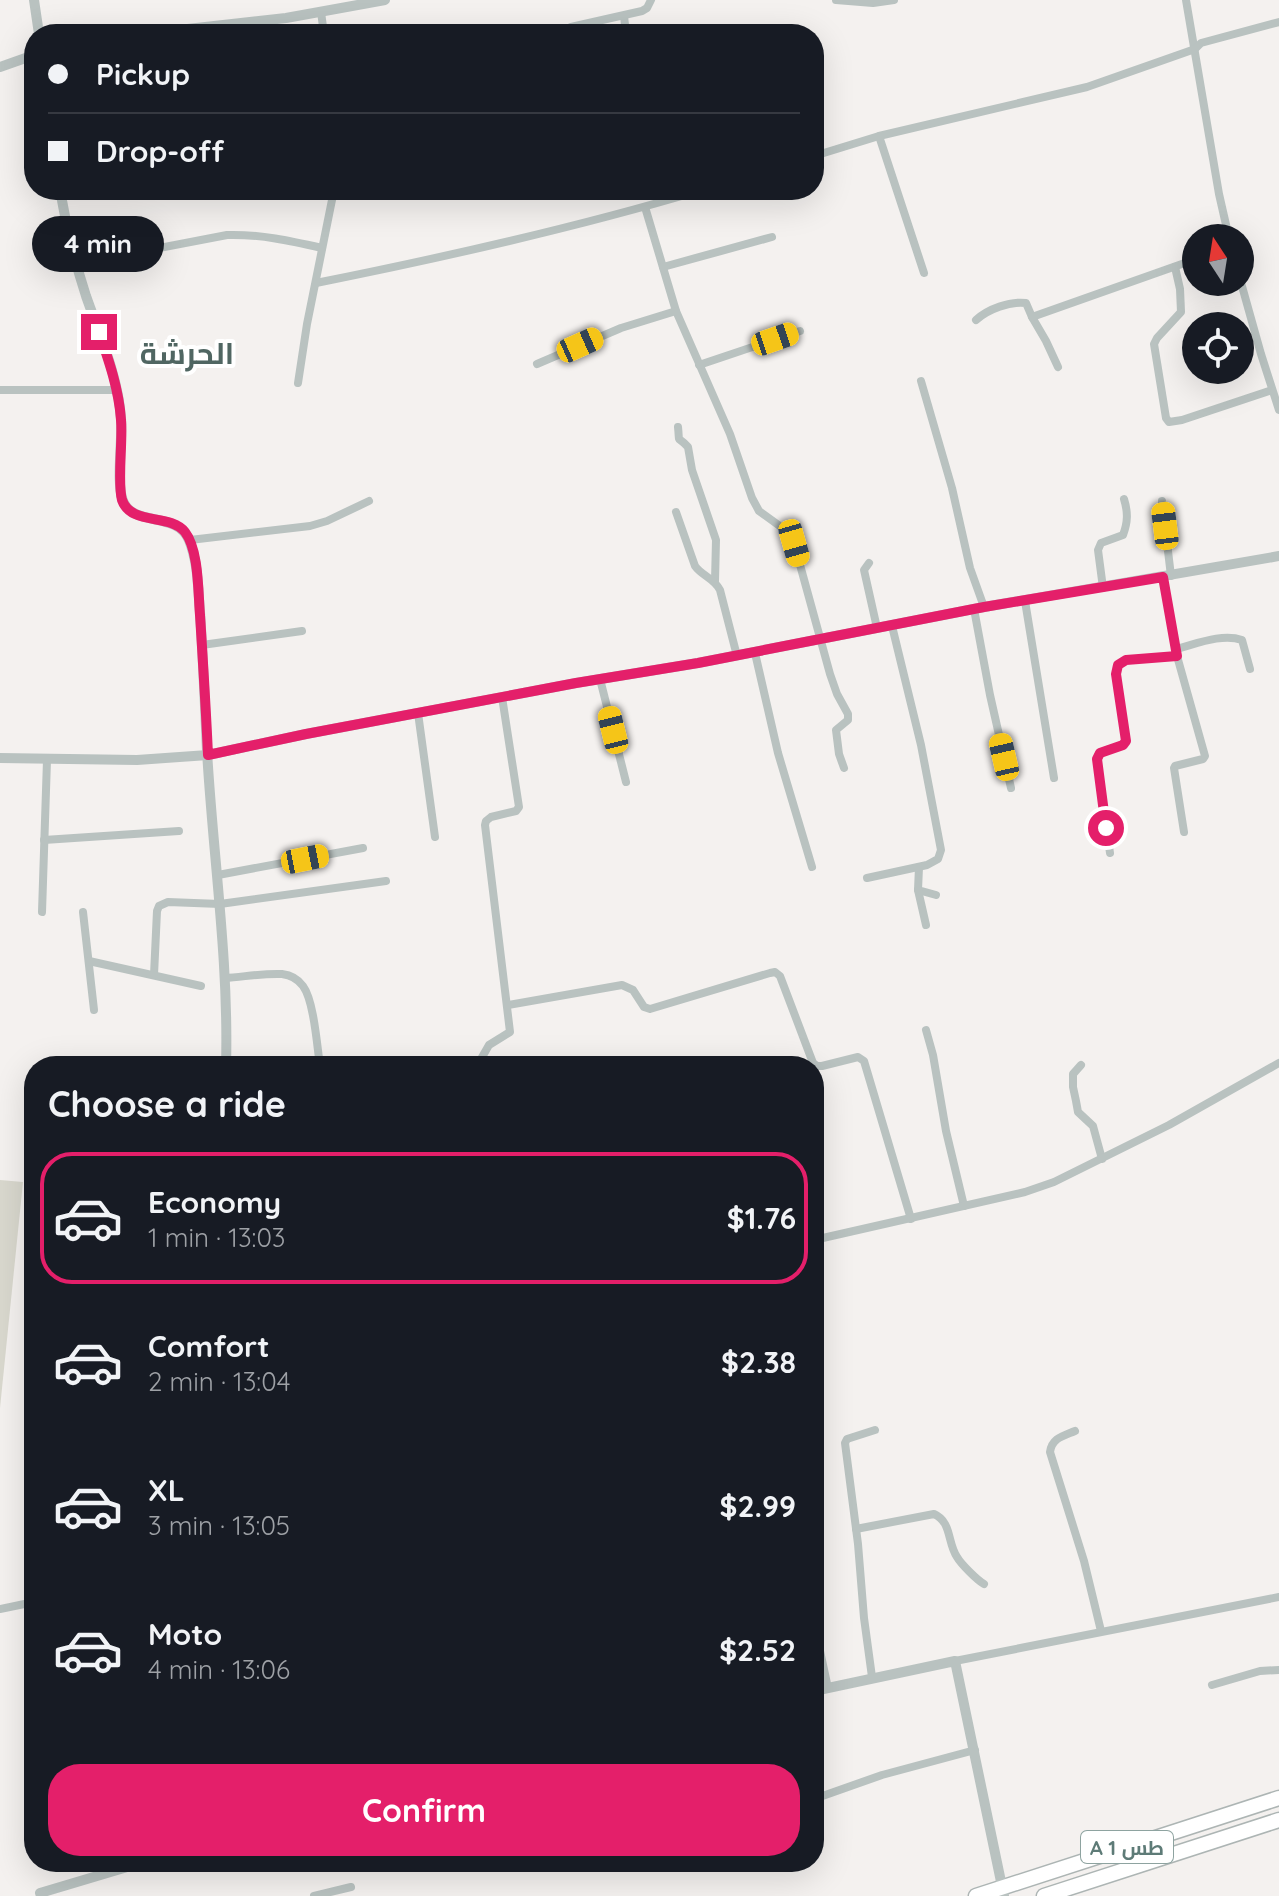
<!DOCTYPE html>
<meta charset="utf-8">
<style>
body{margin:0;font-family:Quicksand,Cairo,sans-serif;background:#20242c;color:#f1f3f6;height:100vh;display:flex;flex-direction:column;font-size:30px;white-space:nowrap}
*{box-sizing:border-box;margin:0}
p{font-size:26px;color:#9ea1a6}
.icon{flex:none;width:44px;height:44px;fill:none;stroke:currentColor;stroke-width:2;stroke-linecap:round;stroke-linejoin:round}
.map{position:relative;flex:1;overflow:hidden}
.side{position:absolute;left:24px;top:1056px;width:800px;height:816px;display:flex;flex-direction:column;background:#171b24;border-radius:32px;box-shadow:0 8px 32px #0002}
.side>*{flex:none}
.banner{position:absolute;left:24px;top:24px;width:800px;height:176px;border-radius:32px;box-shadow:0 8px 32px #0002;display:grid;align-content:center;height:176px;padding:0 24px;background:#171b24}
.needle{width:52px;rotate:348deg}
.fabs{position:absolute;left:1182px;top:224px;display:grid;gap:16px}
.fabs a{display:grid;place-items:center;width:72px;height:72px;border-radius:50%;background:#171b24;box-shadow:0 8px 32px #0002;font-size:40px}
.end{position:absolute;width:36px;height:36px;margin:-18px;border:10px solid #e41f6a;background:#fff;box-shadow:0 0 0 4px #fff}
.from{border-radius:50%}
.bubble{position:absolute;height:56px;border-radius:28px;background:#171b24;box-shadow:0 8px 32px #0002;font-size:26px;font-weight:700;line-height:56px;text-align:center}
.car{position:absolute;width:24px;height:48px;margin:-24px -12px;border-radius:10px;box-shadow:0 0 6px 2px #0007;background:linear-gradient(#f5c518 24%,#345 0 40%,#f5c518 0 76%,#345 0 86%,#f5c518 0)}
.banner b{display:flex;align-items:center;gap:28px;height:76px;font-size:30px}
.banner b+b{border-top:2px solid #363941}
.banner i{width:20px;height:20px;background:#f1f3f6}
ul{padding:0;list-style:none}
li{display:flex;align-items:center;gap:24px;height:132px;margin:0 16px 12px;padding:0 8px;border:4px solid transparent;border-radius:32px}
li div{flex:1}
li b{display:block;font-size:30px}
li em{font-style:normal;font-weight:700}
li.active{border-color:#e41f6a}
li>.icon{width:72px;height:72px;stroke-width:1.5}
h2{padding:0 24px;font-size:36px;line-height:96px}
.cta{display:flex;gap:16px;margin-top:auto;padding:16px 24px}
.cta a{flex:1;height:92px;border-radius:32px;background:#e41f6a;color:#fff;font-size:32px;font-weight:700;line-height:92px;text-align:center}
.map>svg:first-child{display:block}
.green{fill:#d9d8ce}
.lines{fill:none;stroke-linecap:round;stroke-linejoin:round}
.trunk-casing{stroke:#adb5b4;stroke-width:17}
.minor{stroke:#b9c2c0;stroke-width:8}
.tertiary{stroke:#b9c2c0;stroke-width:10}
.trunk{stroke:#fff;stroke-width:14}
.route{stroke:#e41f6a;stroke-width:10}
.labels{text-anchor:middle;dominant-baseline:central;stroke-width:8;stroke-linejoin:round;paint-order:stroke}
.shield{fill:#fff;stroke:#8ea3a0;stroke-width:2}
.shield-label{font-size:20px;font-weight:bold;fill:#5e7b77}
.district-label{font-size:30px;font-weight:bold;fill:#506662;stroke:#fff}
</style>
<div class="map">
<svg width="1279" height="1896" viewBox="0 0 1279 1896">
<rect width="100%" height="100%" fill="#f4f1ef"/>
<polygon class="green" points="0,1180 23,1182 0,1408"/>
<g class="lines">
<g class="trunk-casing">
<g id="trunk">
<polyline points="976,1896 1279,1798"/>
<polyline points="1044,1896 1279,1820"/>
</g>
</g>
<g class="minor">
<polyline points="836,0 873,3 894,0"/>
<polyline points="1186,0 1219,194 1229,238"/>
<polyline points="321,12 324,34"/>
<polyline points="624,16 626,34"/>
<polyline points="571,27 642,11 647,8 651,0"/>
<polyline points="879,136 924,273"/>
<polyline points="814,156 879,136 1087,87 1195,49 1201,43 1279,22"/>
<polyline points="645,207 676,311 730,434 752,498 759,511 788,532 794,543 830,674 837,694 848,714 848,720 836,730 839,754 844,768"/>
<path d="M76 264 227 235C260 234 291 241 322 248"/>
<polyline points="663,267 772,237"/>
<polyline points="1175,267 1180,289 1181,312 1157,338 1154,344 1166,418 1169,422 1182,420 1272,390"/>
<polyline points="1240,279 1261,354 1279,410"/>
<path d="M316 283C446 257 575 228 702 190"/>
<polyline points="1032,317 1046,341 1058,367"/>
<path d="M976 320C988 309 1010 301 1026 303L1032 317 1196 259"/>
<polyline points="537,364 621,328 676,311"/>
<polyline points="699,365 800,331"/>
<polyline points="921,381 952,488 970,568 984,607"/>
<polyline points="298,383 307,324 334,190"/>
<polyline points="0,390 117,390"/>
<path d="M678 427C680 446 676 434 688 447L692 470 716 540 715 581"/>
<polyline points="1162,501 1171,576"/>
<path d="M676 512 695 566C702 576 714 578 720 590L737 656"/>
<polyline points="190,540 310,526 327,521 369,501"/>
<polyline points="869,563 864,570 877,628"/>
<path d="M1103 588 1098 550 1101 543 1123 535C1128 522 1128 512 1124 499"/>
<polyline points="1025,601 1054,778"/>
<polyline points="974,609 990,695 1011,788"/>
<polyline points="202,645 302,631"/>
<path d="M1176 649C1196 644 1222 633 1242 640L1250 669"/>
<polyline points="755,653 778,753 812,867"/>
<polyline points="1177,656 1205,756 1203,759 1175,766 1174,768 1184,832"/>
<polyline points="600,679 626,782"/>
<polyline points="418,713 435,837"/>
<polyline points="44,840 179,831"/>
<path d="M1110 853 1097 759C1103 745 1119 751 1126 741L1116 674 1118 665 1126 660 1177 656 1163 577"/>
<polyline points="919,867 918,890 936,895"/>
<polyline points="218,875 363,848"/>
<polyline points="867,878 927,865 938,859 941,850 921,745 892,626"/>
<polyline points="918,890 926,925"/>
<polyline points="42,912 47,760"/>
<polyline points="83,912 94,1010"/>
<polyline points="89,961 201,986"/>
<polyline points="154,975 157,911 159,906 168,902 220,904 386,881"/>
<path d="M225 978C243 977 263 973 282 974 290 975 298 979 303 986 314 1001 317 1046 320 1066"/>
<polyline points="508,1005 622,985 633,990 644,1007 650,1009 770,973 775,972 780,976 813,1063 817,1066 822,1066 858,1057 864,1061 911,1219"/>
<polyline points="926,1030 933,1055 946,1131 964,1206"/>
<polyline points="1081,1065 1073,1074 1073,1087 1076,1101 1078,1112 1093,1126 1102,1159"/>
<polyline points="477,1066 489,1045 510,1032 485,825 486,821 491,817 516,811 519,807 502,697"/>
<polyline points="814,1240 1025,1192 1054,1182 1169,1125 1279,1063"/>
<path d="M1075 1431C1063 1436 1052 1438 1050 1452L1084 1561 1101 1631"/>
<path d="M856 1529 934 1514C952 1522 947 1542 957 1557 961 1564 977 1580 984 1584"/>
<polyline points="0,1609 34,1602"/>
<polyline points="814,1623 828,1688"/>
<polyline points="955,1661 1279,1597"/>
<polyline points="872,1677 864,1618 858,1544 845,1443 847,1439 875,1430"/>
<polyline points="1212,1685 1260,1671 1279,1670"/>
<polyline points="814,1799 882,1775 975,1750"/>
<polyline points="314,1896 351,1887"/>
</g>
<g class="tertiary">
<polyline points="34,0 39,34"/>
<polyline points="143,34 286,18 385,0"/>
<polyline points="0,67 34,55"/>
<path d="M60 190C66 226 75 262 86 296 100 336 118 376 121 418 123 439 115 486 124 503 136 527 177 511 189 540 198 562 198 588 200 612 203 658 205 705 207 751 213 856 229 961 226 1066"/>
<polyline points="0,758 137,760 208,755 306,734 576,683 698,663 984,607 1279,556"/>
<polyline points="814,1691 955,1661 1004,1896"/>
<polyline points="41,1896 40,1893 144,1862"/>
</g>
<use href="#trunk" class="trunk"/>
</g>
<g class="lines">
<path class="route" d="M99 332C109 361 119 390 121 420 123 442 117 482 122 500 131 526 170 513 185 532 199 550 198 592 200 615 203 662 206 709 208 755L306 734 576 683 698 663 984 607 1163 577 1177 656 1126 660 1118 665 1116 674 1126 741 1123 745 1100 753 1097 759 1106 828"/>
</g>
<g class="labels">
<rect class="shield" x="1081" y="1831" width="92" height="32" rx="6"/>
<g class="shield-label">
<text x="1127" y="1847">A 1 طس</text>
</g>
<g class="district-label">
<text x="187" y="353">الحرشة</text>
</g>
</g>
</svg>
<div class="fabs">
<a><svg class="needle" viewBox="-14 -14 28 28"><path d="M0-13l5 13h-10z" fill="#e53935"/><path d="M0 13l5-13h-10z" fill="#9ea1a6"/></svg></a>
<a><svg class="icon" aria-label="locate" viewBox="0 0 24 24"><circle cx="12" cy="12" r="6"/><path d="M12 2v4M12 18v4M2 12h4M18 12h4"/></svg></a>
</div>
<i class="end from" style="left:1106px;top:828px"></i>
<i class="end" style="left:99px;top:332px"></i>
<div class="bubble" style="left:32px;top:216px;width:132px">4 min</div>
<i class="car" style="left:775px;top:339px;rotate:71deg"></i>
<i class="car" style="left:580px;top:345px;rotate:66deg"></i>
<i class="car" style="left:1165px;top:526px;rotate:353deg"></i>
<i class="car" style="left:794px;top:543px;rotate:164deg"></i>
<i class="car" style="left:613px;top:730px;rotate:346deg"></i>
<i class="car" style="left:1004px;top:757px;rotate:347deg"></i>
<i class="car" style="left:305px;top:859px;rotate:79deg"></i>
<div class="banner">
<b><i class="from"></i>Pickup</b>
<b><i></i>Drop-off</b>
</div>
<section class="side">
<h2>Choose a ride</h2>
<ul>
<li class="active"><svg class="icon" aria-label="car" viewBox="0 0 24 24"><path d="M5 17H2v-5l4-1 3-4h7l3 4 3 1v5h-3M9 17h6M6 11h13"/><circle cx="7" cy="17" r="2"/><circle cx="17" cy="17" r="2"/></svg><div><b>Economy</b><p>1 min · 13:03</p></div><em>$1.76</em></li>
<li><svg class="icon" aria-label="car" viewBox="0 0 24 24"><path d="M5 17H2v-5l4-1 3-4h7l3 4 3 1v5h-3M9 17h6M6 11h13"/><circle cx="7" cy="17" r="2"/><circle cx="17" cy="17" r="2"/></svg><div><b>Comfort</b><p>2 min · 13:04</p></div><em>$2.38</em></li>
<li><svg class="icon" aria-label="car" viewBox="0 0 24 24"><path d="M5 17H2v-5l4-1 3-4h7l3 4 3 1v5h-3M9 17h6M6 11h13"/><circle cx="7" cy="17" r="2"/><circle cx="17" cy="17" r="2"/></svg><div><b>XL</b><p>3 min · 13:05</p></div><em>$2.99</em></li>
<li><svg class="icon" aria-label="car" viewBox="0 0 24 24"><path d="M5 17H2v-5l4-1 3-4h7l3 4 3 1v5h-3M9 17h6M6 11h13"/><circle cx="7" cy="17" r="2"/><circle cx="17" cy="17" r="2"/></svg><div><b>Moto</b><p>4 min · 13:06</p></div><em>$2.52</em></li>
</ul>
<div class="cta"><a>Confirm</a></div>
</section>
</div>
